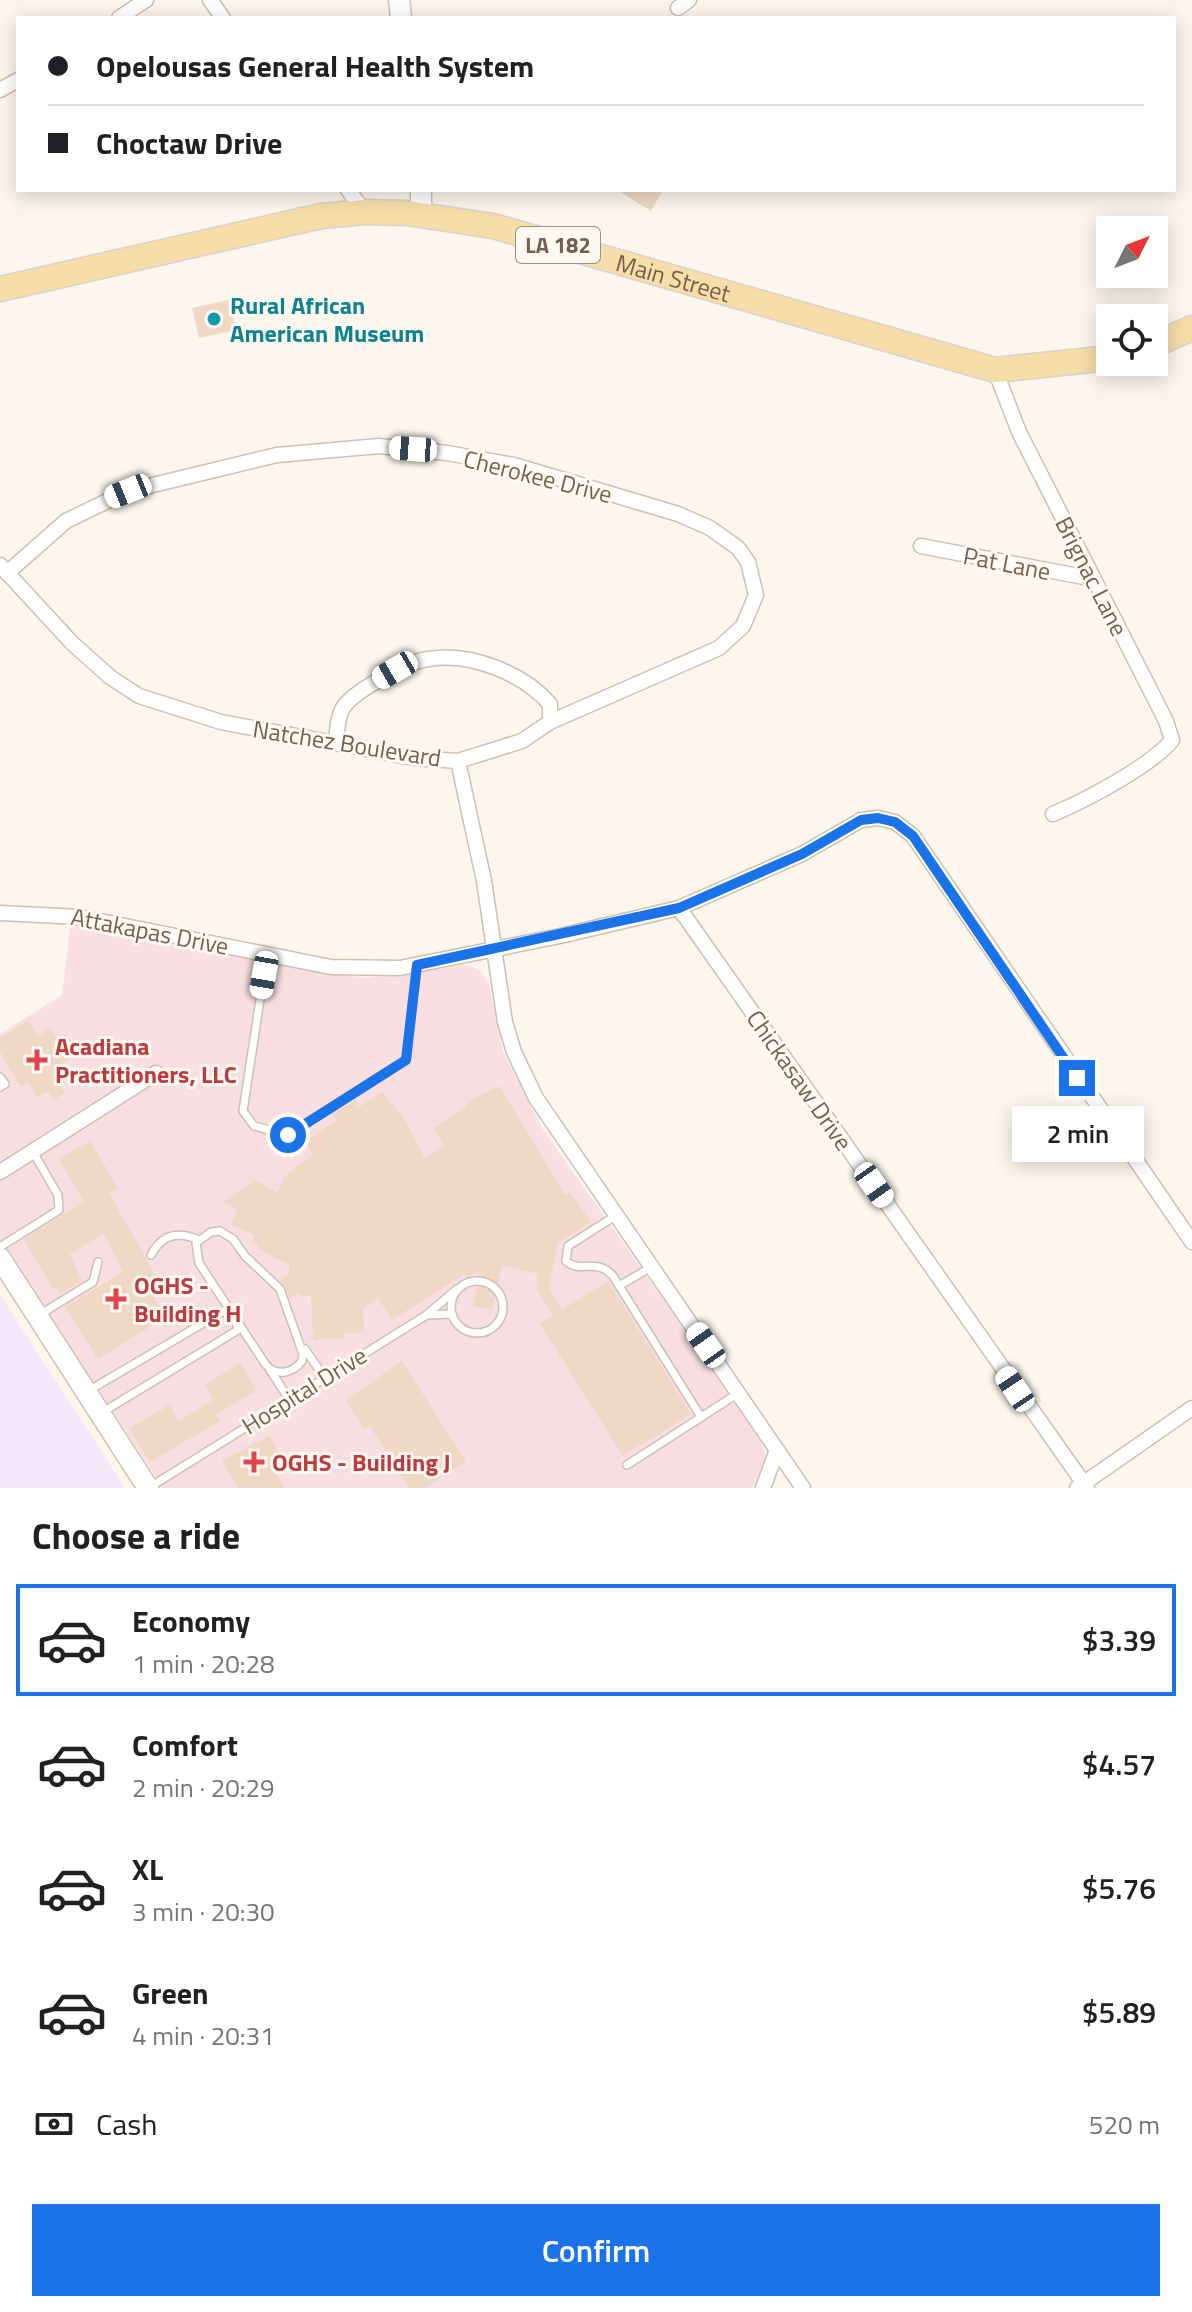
<!DOCTYPE html>
<meta charset="utf-8">
<style>
body{margin:0;font-family:"Titillium Web",sans-serif;background:#f6f6f6;color:#202124;height:100vh;display:flex;flex-direction:column;font-size:30px;white-space:nowrap}
*{box-sizing:border-box;margin:0}
p{font-size:26px;color:#757577}
.icon{flex:none;width:44px;height:44px;fill:none;stroke:currentColor;stroke-width:2;stroke-linecap:round;stroke-linejoin:round}
.map{position:relative;height:1488px;overflow:hidden}
.drawer{display:flex;flex-direction:column;background:#fff;flex:1}
.drawer>*{flex:none}
.guide{position:absolute;left:16px;top:16px;width:1160px;height:176px;border-radius:0px;box-shadow:0 4px 20px #0003;display:grid;align-content:center;height:176px;padding:0 32px;background:#fff}
.needle{width:52px;rotate:48deg}
.tools{position:absolute;left:1096px;top:216px;display:grid;gap:16px}
.tools a{display:grid;place-items:center;width:72px;height:72px;border-radius:0px;background:#fff;box-shadow:0 4px 20px #0003;font-size:40px}
.end{position:absolute;width:36px;height:36px;margin:-18px;border:10px solid #1a73e8;background:#fff;box-shadow:0 0 0 4px #fff}
.from{border-radius:50%}
.bubble{position:absolute;height:56px;border-radius:0px;background:#fff;box-shadow:0 4px 20px #0003;font-size:26px;font-weight:600;line-height:56px;text-align:center}
.car{position:absolute;width:24px;height:48px;margin:-24px -12px;border-radius:10px;box-shadow:0 0 6px 2px #0007;background:linear-gradient(#fff 24%,#345 0 40%,#fff 0 76%,#345 0 86%,#fff 0)}
.guide b{display:flex;align-items:center;gap:28px;height:76px;font-size:30px}
.guide b+b{border-top:2px solid #e0e0e0}
.guide i{width:20px;height:20px;background:#202124}
ul{padding:0;list-style:none}
li{display:flex;align-items:center;gap:24px;height:112px;margin:0 16px 12px;padding:0 16px;border:4px solid transparent;border-radius:0px}
li div{flex:1}
li b{display:block;font-size:30px}
li em{font-style:normal;font-weight:600}
li.active{border-color:#1a73e8}
li>.icon{width:72px;height:72px;stroke-width:1.5}
h2{padding:0 32px;font-size:36px;line-height:96px}
.pay{display:flex;align-items:center;gap:20px;height:88px;padding:0 32px;font-size:30px}
.pay p{margin-inline-start:auto}
.cta{display:flex;gap:16px;margin-top:auto;padding:16px 32px}
.cta a{flex:1;height:92px;border-radius:0px;background:#1a73e8;color:#fff;font-size:32px;font-weight:600;line-height:92px;text-align:center}
.map>svg:first-child{display:block}
.education{fill:#f3e8f9}
.medical{fill:#f9dfe1}
.building{fill:#f0d8c4}
.lines{fill:none;stroke-linecap:round;stroke-linejoin:round}
.lane-casing{stroke:#cebfb1;stroke-width:10}
.street-casing{stroke:#cebfb1;stroke-width:17}
.secondary-casing{stroke:#d1c0af;stroke-width:23}
.primary-casing{stroke:#d9d2ce;stroke-width:27}
.lane{stroke:#fff;stroke-width:7}
.street{stroke:#fff;stroke-width:14}
.secondary{stroke:#fff;stroke-width:20}
.primary{stroke:#f6dea8;stroke-width:24}
.route{stroke:#1a73e8;stroke-width:10}
.culture-dot{fill:#0f9aa8;stroke:#fefaf2;stroke-width:3}
.health-dot{fill:#e0444e;stroke:#fefaf2;stroke-width:3}
.labels{text-anchor:middle;dominant-baseline:central;stroke-width:6;stroke-linejoin:round;paint-order:stroke}
.shield{fill:#fefaf2;stroke:#a08e80;stroke-width:2}
.shield-label{font-size:22px;font-weight:bold;fill:#775f4f}
.street-label{font-size:24px;fill:#775f4f;stroke:#fefaf2}
.culture-label{font-size:24px;font-weight:bold;fill:#0d838f;stroke:#fefaf2;text-anchor:start}
.health-label{font-size:24px;font-weight:bold;fill:#be3a42;stroke:#fefaf2;text-anchor:start}
</style>
<div class="map">
<svg width="1192" height="1488" viewBox="0 0 1192 1488">
<rect width="100%" height="100%" fill="#fcf6ec"/>
<polygon class="education" points="0,1295 9,1309 125,1488 0,1488"/>
<polygon class="medical" points="71,922 284,965 366,978 467,965 480,970 489,983 503,1052 542,1128 758,1434 767,1458 762,1476 752,1488 163,1488 0,1240 0,1034 62,995"/>
<g class="building">
<polygon points="617,190 663,190 651,211"/>
<polygon points="229,300 236,330 199,338 192,308"/>
<polygon points="28,1021 38,1036 50,1028 57,1040 66,1034 79,1055 61,1065 69,1078 59,1084 65,1093 53,1100 48,1091 37,1097 28,1082 21,1087 0,1052 0,1038"/>
<polygon points="499,1086 565,1195 570,1193 591,1222 558,1243 549,1288 562,1310 608,1281 691,1414 623,1456 540,1324 553,1315 536,1288 538,1274 502,1265 492,1310 473,1306 480,1270 467,1278 464,1274 392,1320 378,1298 363,1308 364,1332 343,1334 343,1338 313,1340 311,1296 302,1297 299,1293 290,1298 280,1280 288,1275 290,1265 258,1249 260,1245 252,1241 255,1236 230,1224 238,1210 224,1202 255,1180 277,1192 285,1176 313,1154 305,1141 336,1121 332,1115 355,1100 359,1107 382,1092 403,1117 425,1158 444,1145 433,1128 465,1108 467,1102"/>
<polygon points="90,1141 118,1188 109,1193 161,1285 150,1292 166,1317 98,1359 65,1307 123,1272 104,1233 70,1254 82,1281 60,1294 56,1287 53,1289 24,1239 84,1201 59,1159"/>
<polygon points="402,1361 466,1462 425,1488 409,1488 370,1426 365,1430 346,1400"/>
<polygon points="240,1363 257,1390 216,1415 220,1421 150,1462 129,1429 169,1405 179,1421 213,1400 205,1385"/>
<polygon points="269,1436 286,1463 274,1470 285,1488 238,1488 222,1461"/>
</g>
<g class="lines">
<g class="lane-casing">
<g id="lane">
<polyline points="267,954 243,1111 254,1126 288,1135 406,1060 417,965"/>
<polyline points="0,1077 5,1084 0,1087"/>
<path d="M615 1216 568 1246 566 1261C580 1274 596 1257 613 1276L701 1417"/>
<path d="M220 1231 233 1239 245 1256 280 1289 303 1354 302 1361C293 1373 277 1377 266 1365L199 1263 196 1243 211 1232Z"/>
<polyline points="0,1247 59,1210 58,1195 33,1152"/>
<path d="M151 1255C162 1234 178 1231 199 1240"/>
<circle cx="477" cy="1307" r="26"/>
<polyline points="619,1286 651,1267"/>
<polyline points="39,1315 93,1282 98,1262"/>
<polyline points="427,1315 452,1314"/>
<polyline points="305,1349 324,1377"/>
<polyline points="270,1370 289,1399"/>
<polyline points="88,1391 224,1311 235,1317 238,1330 101,1413"/>
<polyline points="627,1465 737,1394"/>
<polyline points="150,1487 425,1316 457,1289"/>
</g>
</g>
<g class="street-casing">
<g id="street">
<polyline points="210,0 223,18"/>
<polyline points="678,8 689,0"/>
<polyline points="119,18 146,0"/>
<polyline points="0,90 18,80"/>
<polyline points="348,190 365,212"/>
<path d="M995 370 1019 432 1166 721 1172 740C1151 766 1086 800 1053 814"/>
<polyline points="921,546 1094,579"/>
<polyline points="0,565 72,643 110,677 139,696 221,722 414,758 458,761 522,741 550,722 719,648 743,626 756,595 748,562 738,548 710,528 678,514 514,465 447,453 379,446 277,455 128,491 66,521 7,573"/>
<path d="M336 743C337 733 337 721 341 712 344 702 363 689 372 684 389 674 408 662 428 659 470 652 523 673 550 704V722"/>
<polyline points="458,761 484,881 505,1022 514,1052 536,1098 803,1488"/>
<polyline points="679,908 1087,1488"/>
<polyline points="0,913 80,917 331,967 400,968 560,936 679,908 802,854 861,820 878,818 895,822 913,836 1192,1242"/>
<polyline points="0,1172 156,1073"/>
<polyline points="763,1488 777,1450"/>
<polyline points="1077,1488 1192,1408"/>
</g>
</g>
<g class="secondary-casing">
<g id="secondary">
<polyline points="399,0 401,18"/>
<polyline points="421,190 421,215"/>
<polyline points="0,1258 148,1488"/>
</g>
</g>
<g class="primary-casing">
<g id="primary">
<path id="s1" d="M0 289 321 216 365 212 407 213 493 226 995 370 1110 358"/>
<polyline points="1154,345 1192,328"/>
</g>
</g>
<use href="#lane" class="lane"/>
<use href="#street" class="street"/>
<use href="#secondary" class="secondary"/>
<use href="#primary" class="primary"/>
</g>
<g class="lines">
<polyline class="route" points="288,1135 406,1060 417,965 679,908 802,854 861,820 878,818 895,822 913,836 1077,1078"/>
</g>
<circle class="culture-dot" cx="214" cy="319" r="8"/>
<g class="health-dot">
<path d="M33 1048h8v8h8v8h-8v8h-8v-8h-8v-8h8z"/>
<path d="M112 1287h8v8h8v8h-8v8h-8v-8h-8v-8h8z"/>
<path d="M250 1450h8v8h8v8h-8v8h-8v-8h-8v-8h8z"/>
</g>
<g class="labels">
<rect class="shield" x="516" y="227" width="84" height="36" rx="6"/>
<g class="shield-label">
<text x="558" y="245">LA 182</text>
</g>
<g class="street-label">
<text stroke="none"><textPath href="#s1" startOffset="690">Main Street</textPath></text>
<text transform="translate(538 476) rotate(14)">Cherokee Drive</text>
<text transform="translate(1007 563) rotate(11)">Pat Lane</text>
<text transform="translate(1092 576) rotate(63)">Brignac Lane</text>
<text transform="translate(347 743) rotate(9)">Natchez Boulevard</text>
<text transform="translate(150 931) rotate(11)">Attakapas Drive</text>
<text transform="translate(800 1080) rotate(55)">Chickasaw Drive</text>
<text transform="translate(304 1390) rotate(-32)">Hospital Drive</text>
</g>
<g class="culture-label">
<text x="230" y="305">Rural African<tspan x="230" dy="28">American Museum</tspan></text>
</g>
<g class="health-label">
<text x="55" y="1046">Acadiana<tspan x="55" dy="28">Practitioners, LLC</tspan></text>
<text x="134" y="1285">OGHS -<tspan x="134" dy="28">Building H</tspan></text>
<text x="272" y="1462">OGHS - Building J</text>
</g>
</g>
</svg>
<div class="tools">
<a><svg class="needle" viewBox="-14 -14 28 28"><path d="M0-13l5 13h-10z" fill="#e53935"/><path d="M0 13l5-13h-10z" fill="#757577"/></svg></a>
<a><svg class="icon" aria-label="locate" viewBox="0 0 24 24"><circle cx="12" cy="12" r="6"/><path d="M12 2v4M12 18v4M2 12h4M18 12h4"/></svg></a>
</div>
<i class="end from" style="left:288px;top:1135px"></i>
<i class="end" style="left:1077px;top:1078px"></i>
<div class="bubble" style="left:1012px;top:1106px;width:132px">2 min</div>
<i class="car" style="left:413px;top:449px;rotate:274deg"></i>
<i class="car" style="left:128px;top:491px;rotate:248deg"></i>
<i class="car" style="left:395px;top:670px;rotate:240deg"></i>
<i class="car" style="left:264px;top:975px;rotate:190deg"></i>
<i class="car" style="left:874px;top:1185px;rotate:145deg"></i>
<i class="car" style="left:706px;top:1345px;rotate:325deg"></i>
<i class="car" style="left:1015px;top:1389px;rotate:326deg"></i>
<div class="guide">
<b><i class="from"></i>Opelousas General Health System</b>
<b><i></i>Choctaw Drive</b>
</div>
</div>
<section class="drawer">
<h2>Choose a ride</h2>
<ul>
<li class="active"><svg class="icon" aria-label="car" viewBox="0 0 24 24"><path d="M5 17H2v-5l4-1 3-4h7l3 4 3 1v5h-3M9 17h6M6 11h13"/><circle cx="7" cy="17" r="2"/><circle cx="17" cy="17" r="2"/></svg><div><b>Economy</b><p>1 min · 20:28</p></div><em>$3.39</em></li>
<li><svg class="icon" aria-label="car" viewBox="0 0 24 24"><path d="M5 17H2v-5l4-1 3-4h7l3 4 3 1v5h-3M9 17h6M6 11h13"/><circle cx="7" cy="17" r="2"/><circle cx="17" cy="17" r="2"/></svg><div><b>Comfort</b><p>2 min · 20:29</p></div><em>$4.57</em></li>
<li><svg class="icon" aria-label="car" viewBox="0 0 24 24"><path d="M5 17H2v-5l4-1 3-4h7l3 4 3 1v5h-3M9 17h6M6 11h13"/><circle cx="7" cy="17" r="2"/><circle cx="17" cy="17" r="2"/></svg><div><b>XL</b><p>3 min · 20:30</p></div><em>$5.76</em></li>
<li><svg class="icon" aria-label="car" viewBox="0 0 24 24"><path d="M5 17H2v-5l4-1 3-4h7l3 4 3 1v5h-3M9 17h6M6 11h13"/><circle cx="7" cy="17" r="2"/><circle cx="17" cy="17" r="2"/></svg><div><b>Green</b><p>4 min · 20:31</p></div><em>$5.89</em></li>
</ul>
<div class="pay"><svg class="icon" aria-label="cash" viewBox="0 0 24 24"><path d="M3 7h18v10H3z"/><circle cx="12" cy="12" r="2"/></svg>Cash<p>520 m</p></div>
<div class="cta"><a>Confirm</a></div>
</section>
